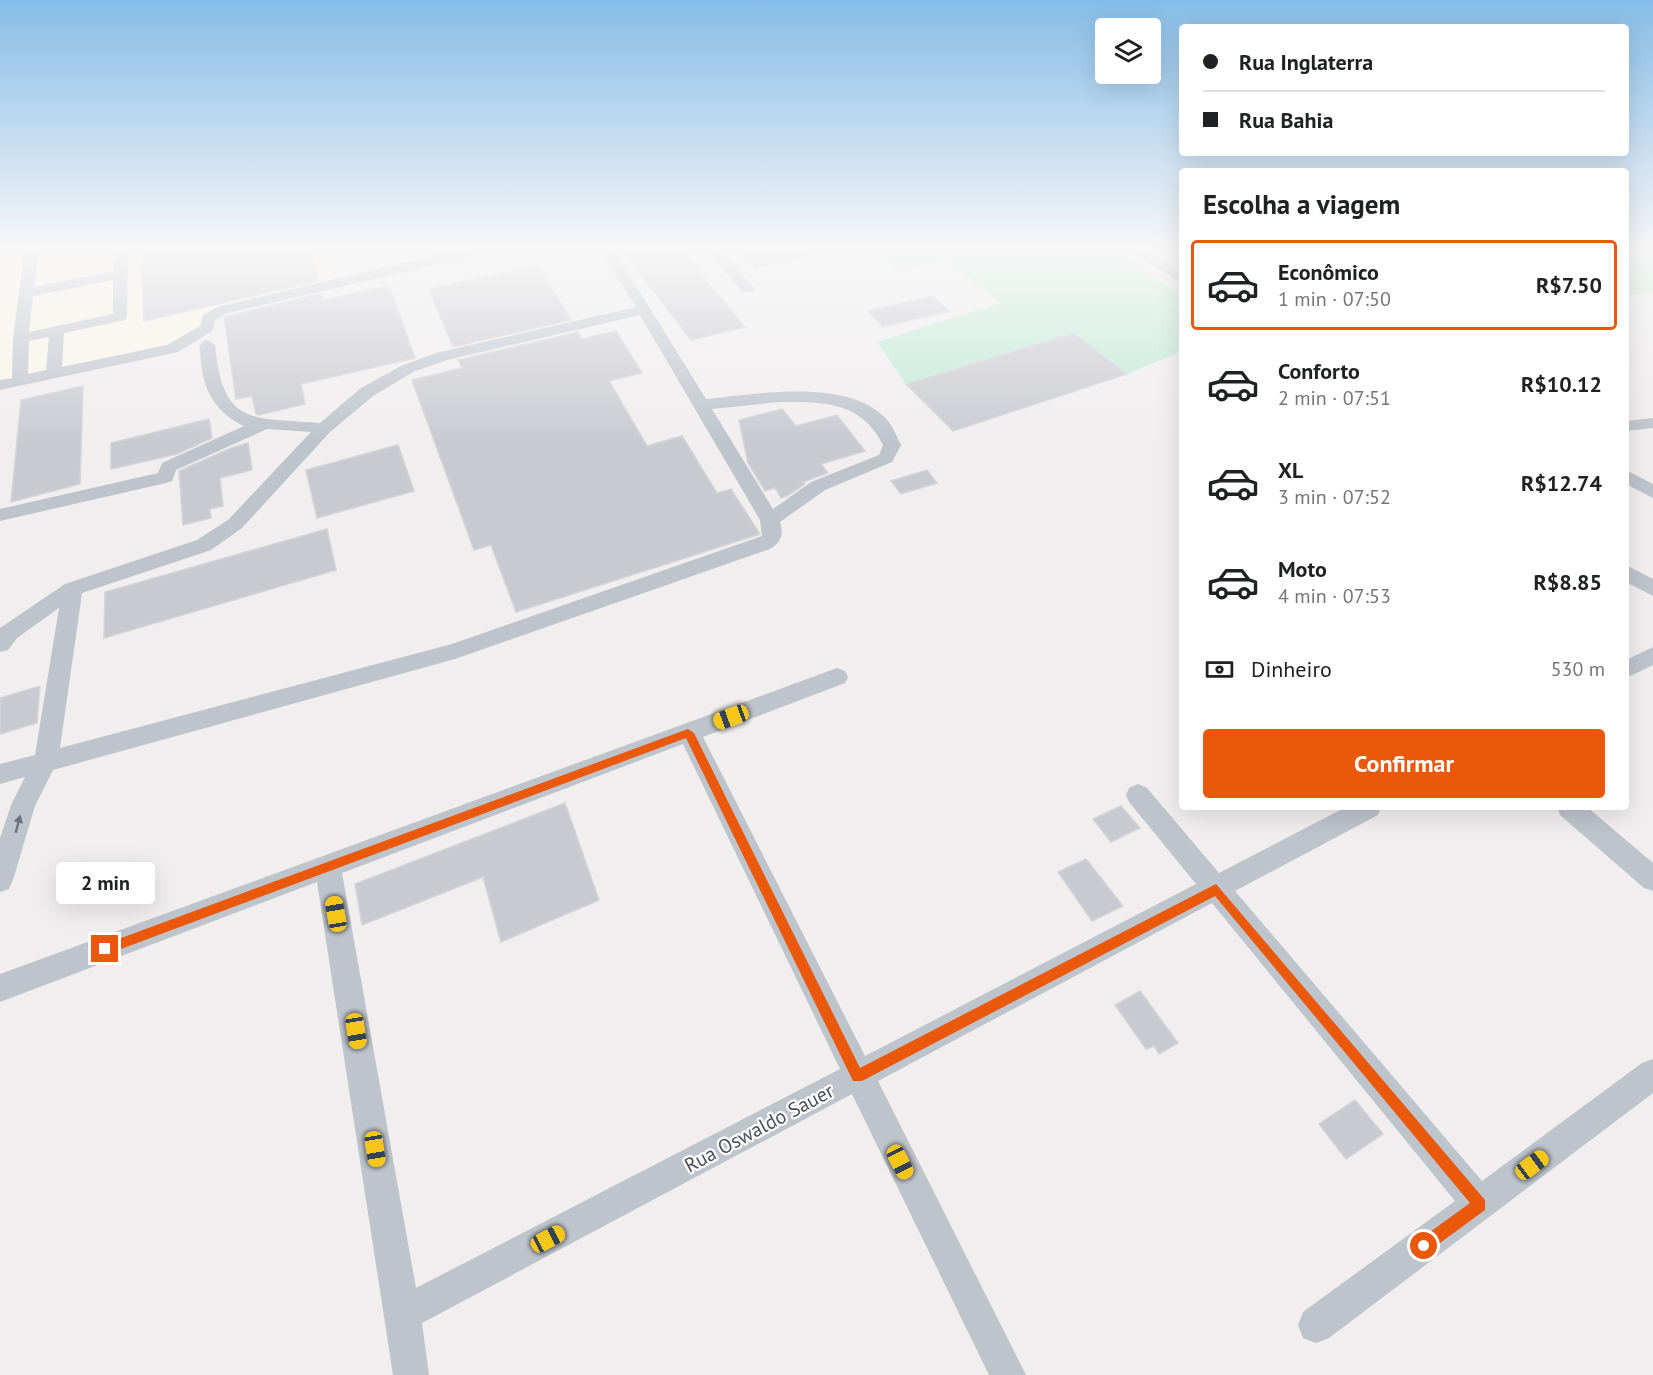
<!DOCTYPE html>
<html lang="pt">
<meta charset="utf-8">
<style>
body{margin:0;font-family:"PT Sans",sans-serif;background:#f2f2f2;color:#202124;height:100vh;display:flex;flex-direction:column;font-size:22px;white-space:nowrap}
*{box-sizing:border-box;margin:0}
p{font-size:20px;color:#757577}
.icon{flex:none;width:33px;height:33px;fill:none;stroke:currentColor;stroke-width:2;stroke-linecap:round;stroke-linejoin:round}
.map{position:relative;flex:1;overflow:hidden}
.sheet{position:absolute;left:1179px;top:168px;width:450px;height:642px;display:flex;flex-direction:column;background:#fff;border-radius:6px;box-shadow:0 6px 24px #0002}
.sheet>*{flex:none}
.top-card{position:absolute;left:1179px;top:24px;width:450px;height:132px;border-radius:6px;box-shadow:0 6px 24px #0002;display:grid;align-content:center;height:132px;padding:0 24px;background:#fff}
.buttons{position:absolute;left:1095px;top:18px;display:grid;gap:12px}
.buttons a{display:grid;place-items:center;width:66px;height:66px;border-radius:6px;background:#fff;box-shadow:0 6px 24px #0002;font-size:30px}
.end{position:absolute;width:27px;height:27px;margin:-14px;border:8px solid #ea580c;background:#fff;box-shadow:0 0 0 3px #fff}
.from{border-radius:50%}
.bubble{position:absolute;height:42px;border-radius:6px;background:#fff;box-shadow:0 6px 24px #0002;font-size:20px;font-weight:800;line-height:42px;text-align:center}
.car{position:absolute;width:18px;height:36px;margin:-18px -9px;border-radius:8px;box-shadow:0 0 4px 2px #0007;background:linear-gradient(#f5c518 24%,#345 0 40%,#f5c518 0 76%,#345 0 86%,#f5c518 0)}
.top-card b{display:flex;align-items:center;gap:21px;height:57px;font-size:22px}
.top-card b+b{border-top:2px solid #e0e0e0}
.top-card i{width:15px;height:15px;background:#202124}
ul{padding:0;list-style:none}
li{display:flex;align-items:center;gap:18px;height:90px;margin:0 12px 9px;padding:0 12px;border:3px solid transparent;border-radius:6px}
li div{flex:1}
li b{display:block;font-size:22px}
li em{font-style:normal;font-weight:800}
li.current{border-color:#ea580c}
li>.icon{width:54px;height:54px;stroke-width:1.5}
h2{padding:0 24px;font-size:27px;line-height:72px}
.pay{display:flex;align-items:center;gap:15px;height:66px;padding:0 24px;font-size:22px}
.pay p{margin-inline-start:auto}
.cta{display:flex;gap:12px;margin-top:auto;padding:12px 24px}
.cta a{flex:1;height:69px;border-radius:6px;background:#ea580c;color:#fff;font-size:24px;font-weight:800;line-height:69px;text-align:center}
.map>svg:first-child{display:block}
.commercial{fill:#faf7e8}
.green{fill:#bfebd5}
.building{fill:#c9cad0;stroke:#d2d4d9;stroke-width:1.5}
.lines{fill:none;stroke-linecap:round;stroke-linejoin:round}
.minor{fill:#bec4cc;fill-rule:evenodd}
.oneway{fill:#6b727c}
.route{fill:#ea580c}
.labels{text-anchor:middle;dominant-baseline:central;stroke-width:4.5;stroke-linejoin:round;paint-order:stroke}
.near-street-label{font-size:20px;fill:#484f5a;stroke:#fff}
</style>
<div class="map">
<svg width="1653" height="1375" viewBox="0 0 1653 1375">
<rect width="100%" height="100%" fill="#f0eeee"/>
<polygon class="commercial" points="0,250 132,250 133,264 142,263 145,321 222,304 222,300 309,250 328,250 338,282 239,304 208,321 179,346 0,385"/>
<g class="green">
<polygon points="875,250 1114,250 1182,296 1182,351 1127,374 1073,333 906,384 877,342 1000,303 948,261 897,270"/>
<polygon points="1626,250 1653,250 1653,292 1626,295"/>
</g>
<g class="building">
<polygon points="141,250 309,250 318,281 144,321"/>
<polygon points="647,250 681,250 745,327 691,340 626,255"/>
<polygon points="738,250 806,250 807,256 755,268"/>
<polygon points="538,265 571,320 453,347 429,289"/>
<polygon points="389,286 415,358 301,384 305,404 259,415 256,414 252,396 236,399 224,317 321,294 323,300"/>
<polygon points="932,296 949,311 883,327 868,311"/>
<polygon points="616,331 642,373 609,381 647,446 682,436 717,493 731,489 760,534 516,612 491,545 474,550 412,380 462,368 458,360 578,332 582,339"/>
<polygon points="1073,333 1127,374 953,431 906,384"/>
<polygon points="83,386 80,484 11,502 21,400"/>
<polygon points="782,409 796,426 837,415 865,451 821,464 828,473 803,482 805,484 787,496 781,498 775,488 765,491 748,463 739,420"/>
<polygon points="209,419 212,438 177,454 111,469 111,443"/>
<polygon points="248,443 252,470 220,478 223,506 210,509 211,518 183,525 179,471 231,448"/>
<polygon points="398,445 414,491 317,518 306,470"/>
<polygon points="927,470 937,483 901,494 891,481"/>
<polygon points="327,529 336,570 104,638 105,592"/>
<polygon points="40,686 37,723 0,734 0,698"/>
<polygon points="565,803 599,900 501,942 483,877 362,925 355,884"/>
<polygon points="1121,806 1140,828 1111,842 1093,819"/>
<polygon points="1086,859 1123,906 1092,921 1058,872"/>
<polygon points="1140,991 1178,1043 1159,1054 1154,1046 1146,1049 1115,1005"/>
<polygon points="1355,1100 1383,1134 1346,1159 1319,1124"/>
</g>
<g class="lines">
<g class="minor">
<path d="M32 250H53L38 257 34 287 114 271V250H128L127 317 125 320 64 333 62 367 167 345 200 326 203 315 217 307 458 250H472L466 258 227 313 215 320 212 331 178 352 0 390V380L12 378 13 338 24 255ZM113 280V314L29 332 33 296ZM49 337 46 370 28 374 29 341Z"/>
<path d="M603 250H617V255L706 399C756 394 851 377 888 421 893 427 897 437 901 445L892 462 825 490 780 522C784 535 781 542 770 549L455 659 53 770 35 806 13 880 9 889 0 892V838L11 805 25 777 0 784V764L35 755 59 608 17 638 8 650 0 652V628L65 584 197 540 228 520 311 432 267 429 176 470 172 481 166 483 0 521V509L158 473 162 463 244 426C216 413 203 390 201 361 200 354 198 348 202 342L207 340 215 345C223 427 251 417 320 423L361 388 401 366 436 353 636 307 603 255ZM640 315 760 520 762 536 452 644 60 748 82 593 211 550 242 528 330 432 373 396 413 372 447 360ZM780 402C824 402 861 401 883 445L879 455 811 482 773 509 712 409Z"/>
<polygon points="705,250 720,250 753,286 755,289 753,292 743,292"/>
<polygon points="1130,250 1147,250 1182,274 1182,284"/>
<polygon points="1653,418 1653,428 1626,431 1626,421"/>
<polygon points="1626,470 1653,484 1653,498 1626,484"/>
<polygon points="1626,565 1653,579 1653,596 1626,582"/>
<polygon points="1653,647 1653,665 1626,678 1626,660"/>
<path d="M837 668 845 671 848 677 845 683 703 737 865 1056 1196 884 1129 802 1126 795 1129 788 1138 784 1147 788 1219 873 1346 807H1381L1378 815 1235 891 1482 1181 1642 1063 1653 1059V1093L1329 1338 1316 1343 1303 1338 1298 1325 1303 1312 1455 1201 1212 903 878 1081 1026 1375H989L852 1094 422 1323 429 1375H393L317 882 0 1002V974ZM683 744 840 1069 416 1288 342 873Z"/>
<polygon points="1557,807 1587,807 1653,863 1653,891 1644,888 1560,815"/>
</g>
</g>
<defs><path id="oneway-solid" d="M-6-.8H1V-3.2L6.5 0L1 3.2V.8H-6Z" transform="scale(1.5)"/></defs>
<use class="oneway" href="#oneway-solid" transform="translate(18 824) rotate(-75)"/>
<linearGradient id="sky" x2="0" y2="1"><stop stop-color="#85bce7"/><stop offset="0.56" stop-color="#f8f7f7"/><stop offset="1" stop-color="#f8f7f7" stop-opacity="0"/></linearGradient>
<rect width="1653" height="443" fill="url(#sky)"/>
<polygon class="route" points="688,729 694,733 860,1068 1216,884 1485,1200 1485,1210 1429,1251 1424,1253 1419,1251 1417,1246 1419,1240 1470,1203 1215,896 862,1081 853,1081 686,738 105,955 99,949 105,944"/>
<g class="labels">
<g class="near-street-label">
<text transform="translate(759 1128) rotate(-28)">Rua Oswaldo Sauer</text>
</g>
</g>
</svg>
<div class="buttons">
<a><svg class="icon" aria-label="layers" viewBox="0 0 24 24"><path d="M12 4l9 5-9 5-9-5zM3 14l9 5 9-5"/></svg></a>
</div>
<i class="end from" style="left:1424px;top:1246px"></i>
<i class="end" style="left:105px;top:949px"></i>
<div class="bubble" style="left:56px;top:862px;width:99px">2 min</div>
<i class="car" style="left:731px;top:717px;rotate:250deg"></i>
<i class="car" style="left:336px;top:914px;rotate:350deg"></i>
<i class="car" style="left:356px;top:1031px;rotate:171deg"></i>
<i class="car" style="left:375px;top:1149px;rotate:171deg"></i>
<i class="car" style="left:900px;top:1162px;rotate:153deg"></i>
<i class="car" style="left:1532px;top:1165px;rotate:53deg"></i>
<i class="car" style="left:548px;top:1239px;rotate:62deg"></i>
<div class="top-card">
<b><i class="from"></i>Rua Inglaterra</b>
<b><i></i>Rua Bahia</b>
</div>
<section class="sheet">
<h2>Escolha a viagem</h2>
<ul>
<li class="current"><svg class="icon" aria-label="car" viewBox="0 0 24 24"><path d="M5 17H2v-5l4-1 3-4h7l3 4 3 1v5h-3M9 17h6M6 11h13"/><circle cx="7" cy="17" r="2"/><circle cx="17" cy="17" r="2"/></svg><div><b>Econômico</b><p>1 min · 07:50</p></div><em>R$7.50</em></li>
<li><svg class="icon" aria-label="car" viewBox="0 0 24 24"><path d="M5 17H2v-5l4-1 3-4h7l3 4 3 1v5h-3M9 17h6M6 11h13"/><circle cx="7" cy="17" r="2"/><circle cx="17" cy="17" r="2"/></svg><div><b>Conforto</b><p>2 min · 07:51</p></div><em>R$10.12</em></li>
<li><svg class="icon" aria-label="car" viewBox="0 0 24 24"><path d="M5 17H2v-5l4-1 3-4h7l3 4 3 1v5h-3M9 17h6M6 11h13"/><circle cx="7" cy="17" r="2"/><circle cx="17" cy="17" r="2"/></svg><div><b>XL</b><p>3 min · 07:52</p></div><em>R$12.74</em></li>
<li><svg class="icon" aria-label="car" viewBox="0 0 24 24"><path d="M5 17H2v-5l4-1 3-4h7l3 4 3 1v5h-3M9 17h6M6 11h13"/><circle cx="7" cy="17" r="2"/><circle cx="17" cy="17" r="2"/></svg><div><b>Moto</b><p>4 min · 07:53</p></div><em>R$8.85</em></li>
</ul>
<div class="pay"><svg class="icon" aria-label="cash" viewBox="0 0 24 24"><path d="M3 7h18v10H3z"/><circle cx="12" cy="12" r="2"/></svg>Dinheiro<p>530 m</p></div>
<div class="cta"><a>Confirmar</a></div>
</section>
</div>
